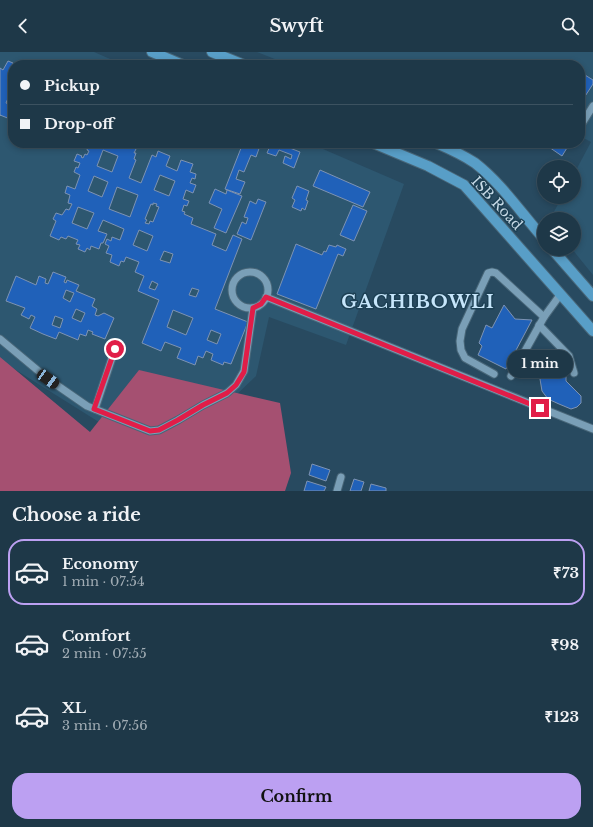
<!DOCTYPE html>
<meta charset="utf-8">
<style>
body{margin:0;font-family:"Libre Baskerville",serif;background:#2b4352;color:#f1f3f6;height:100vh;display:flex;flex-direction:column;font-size:15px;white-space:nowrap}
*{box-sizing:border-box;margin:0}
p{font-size:13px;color:#a1acb4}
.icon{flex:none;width:22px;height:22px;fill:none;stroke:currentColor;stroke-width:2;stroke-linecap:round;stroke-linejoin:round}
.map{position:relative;height:439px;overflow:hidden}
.details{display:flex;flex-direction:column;background:#1e3848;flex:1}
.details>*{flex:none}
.hud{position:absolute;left:8px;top:8px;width:577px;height:88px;border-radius:16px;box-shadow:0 2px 6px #0003,0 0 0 1px #3c5260;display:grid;align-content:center;height:88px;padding:0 12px;background:#1e3848}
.controls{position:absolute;left:537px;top:108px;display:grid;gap:8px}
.controls a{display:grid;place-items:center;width:44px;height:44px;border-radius:50%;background:#1e3848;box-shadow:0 2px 6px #0003,0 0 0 1px #3c5260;font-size:20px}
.end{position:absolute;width:18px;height:18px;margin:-9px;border:5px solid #e11d48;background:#fff;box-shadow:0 0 0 2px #fff}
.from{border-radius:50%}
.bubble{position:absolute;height:28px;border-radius:14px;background:#1e3848;box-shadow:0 2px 6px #0003,0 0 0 1px #3c5260;font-size:13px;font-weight:700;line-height:28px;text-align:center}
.car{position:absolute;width:12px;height:24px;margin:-12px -6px;border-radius:5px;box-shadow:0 0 3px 1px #0007;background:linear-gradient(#222 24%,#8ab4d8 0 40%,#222 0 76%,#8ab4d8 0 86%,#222 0)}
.hud b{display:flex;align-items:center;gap:14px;height:38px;font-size:15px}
.hud b+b{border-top:1px solid #3c5260}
.hud i{width:10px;height:10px;background:#f1f3f6}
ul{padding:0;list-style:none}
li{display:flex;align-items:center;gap:12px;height:66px;margin:0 8px 6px;padding:0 4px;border:2px solid transparent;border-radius:16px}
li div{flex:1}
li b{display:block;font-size:15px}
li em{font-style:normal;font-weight:700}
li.active{border-color:#bca0f2}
li>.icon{width:36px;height:36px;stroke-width:1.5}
h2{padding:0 12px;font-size:18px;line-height:48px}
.cta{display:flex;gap:8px;margin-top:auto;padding:8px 12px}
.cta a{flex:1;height:46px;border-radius:16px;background:#bca0f2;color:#111;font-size:16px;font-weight:700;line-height:46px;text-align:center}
header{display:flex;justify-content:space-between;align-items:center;height:52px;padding:0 12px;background:#1e3848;font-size:18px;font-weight:700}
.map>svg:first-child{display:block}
.built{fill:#2d5770}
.green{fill:#a55071}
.building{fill:#2061b9;stroke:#7d93b3;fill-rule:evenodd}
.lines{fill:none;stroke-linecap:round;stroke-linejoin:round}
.minor-casing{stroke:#486678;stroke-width:9}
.major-casing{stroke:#486678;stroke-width:12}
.minor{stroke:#7a9fb7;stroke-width:7}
.major{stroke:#589ec7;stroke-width:10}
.route{stroke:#e11d48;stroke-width:5}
.labels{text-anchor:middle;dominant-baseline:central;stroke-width:3;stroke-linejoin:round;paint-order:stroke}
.street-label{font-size:14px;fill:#c7dae7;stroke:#1d4054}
.district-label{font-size:18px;font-weight:bold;letter-spacing:1px;fill:#c6e5fa;stroke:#1d4054}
</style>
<header><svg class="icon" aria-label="back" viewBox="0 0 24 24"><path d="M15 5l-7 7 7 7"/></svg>Swyft<svg class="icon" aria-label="search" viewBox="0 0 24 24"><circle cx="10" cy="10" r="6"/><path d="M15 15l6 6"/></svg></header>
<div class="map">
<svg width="593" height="439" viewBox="0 0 593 439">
<rect width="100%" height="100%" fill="#284a60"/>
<g class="built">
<polygon points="0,0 94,0 124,13 13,13 13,91 309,91 404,132 346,293 269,265 256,324 186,391 118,382 0,308"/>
<polygon points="257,0 593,0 593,223 572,197 574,197 574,167 550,167 562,145 574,145 574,122 591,90 580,84 580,13 290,13"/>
</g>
<polygon class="green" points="0,305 90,380 139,318 280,351 291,421 285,439 0,439"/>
<g class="building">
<polygon points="8,9 13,11 11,17 13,18 13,40 11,39 6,51 13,54 13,60 10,67 0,63 0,64 0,16 3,18"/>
<polygon points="585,23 593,28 593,32 580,52 580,31"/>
<path d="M81 91H136L134 96 136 97 134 101H136L134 107 136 108 129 126 141 131 152 103 156 105 158 99 170 104 166 114 177 119 181 108 193 112 190 120 196 122 195 127 192 126 190 131 196 133 193 141 186 138 183 147 189 149 187 154 184 153 182 159 185 160 184 162 193 166 191 172 216 182 212 193 226 199 233 183 242 187 215 257 248 270 231 312 224 310 223 313 211 308 213 302 206 299 203 306 198 304 195 313 177 306 181 296 165 290 161 299 142 291 159 248 138 239 144 224 135 220 139 210 126 205 124 210 121 209 119 214 110 210 112 203 106 201 109 194 105 192 107 187 111 189 112 185 120 188 124 177 103 168 98 179 107 182 103 191H101L99 197 91 194 90 198 87 196 85 200 78 197 80 193 76 192 78 188 68 184 66 187 61 185 59 188 50 184 56 169 53 167 56 161 62 163 66 157 69 158 72 152 68 151 70 143 65 141 67 134 75 137 80 123 74 120 76 115 78 116 80 111 74 109 77 102 82 104 81 105 83 106 85 102 87 103 89 99 87 98 88 95 81 92ZM103 98 118 104 112 120 97 114ZM160 123 175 129 169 144 154 138ZM94 124 108 130 102 145 88 139ZM117 135 138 143 130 165 109 157ZM153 151 157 152 156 154 159 155 153 170 150 169 149 172 145 171 147 168 145 167 151 152 153 153ZM78 155 94 161 87 177 72 171ZM139 178 153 184 147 199 133 193ZM164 199 173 202 170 211 160 208ZM152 229 158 232 155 238 149 236ZM192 236 199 238 196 245 189 243ZM173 258 193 266 186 283 167 275ZM211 278 221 282 217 292 207 288Z"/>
<polygon points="243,91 261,91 256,105 251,103 244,120 239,118 236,127 245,130 240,142 225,137"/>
<polygon points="264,91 277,91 300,100 294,116 283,111 285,104 291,107 292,103 279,98 276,104 267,101 270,94"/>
<polygon points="543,91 570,91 562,104"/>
<polygon points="320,118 370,140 363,155 313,134"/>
<polygon points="297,134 309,139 306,148 308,149 305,158 302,156 301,159 292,155 295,148 292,146"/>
<polygon points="215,137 226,142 227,138 242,144 226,181 214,176 222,157 209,151"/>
<polygon points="258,147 266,150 251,188 237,182 242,170 246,172 248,166 244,165 250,149 256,152"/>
<polygon points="353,153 367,159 354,189 340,183"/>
<polygon points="296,192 322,203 324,199 326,200 329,193 336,195 337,193 346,197 343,204 338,202 316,257 277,242"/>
<path d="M53 220 66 225 64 230 66 231 67 228 79 233 76 239 95 247 92 254 97 257 95 263 98 264 104 261 114 266 105 287 92 282 93 280 88 278 86 284 80 282 78 288 59 280 56 287 43 282 30 276 35 265 31 263 29 267 21 263 25 256 6 249 16 224 36 233 39 224 46 227 45 231 48 232ZM66 238 74 241 70 250 63 246ZM76 257 85 261 81 270 72 266ZM55 264 63 267 60 276 52 273Z"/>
<polygon points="504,253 515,267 532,268 506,317 478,303 482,294 479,291 486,273 492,276"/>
<polygon points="559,302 564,304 568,310 566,321 566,329 581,344 581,351 577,355 571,357 559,352 548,347 542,339 540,327 547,311 552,305"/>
<polygon points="312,412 330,418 326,429 309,423"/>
<polygon points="354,427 364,430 361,439 350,439"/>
<polygon points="307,429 326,435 324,439 304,439"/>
<polygon points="371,432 386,436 386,439 369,439"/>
</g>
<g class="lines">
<g class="minor-casing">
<g id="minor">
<polyline points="583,70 593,54"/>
<circle cx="250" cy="238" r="18"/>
<polyline points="266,245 593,377"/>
<polyline points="539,273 569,304 574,321"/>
<polyline points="0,287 48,327 87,354 150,379 159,378 178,368 203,353 227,341 236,333 244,319 253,256"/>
<polyline points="494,322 465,306 461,298 460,289 462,277 488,221 492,220 496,221 544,265"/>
<polyline points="511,324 544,265 560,243"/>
<polyline points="95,357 115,297"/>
<polyline points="337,439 341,425"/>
</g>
</g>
<g class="major-casing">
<g id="major">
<polyline points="152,0 183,13"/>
<polyline points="212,0 244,13"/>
<polyline points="373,91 428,114 464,133 593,279"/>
<path d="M436 91C450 97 463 103 475 111 502 132 522 162 544 187"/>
<polyline points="552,197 593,244"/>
</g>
</g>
<use href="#minor" class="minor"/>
<use href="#major" class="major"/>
</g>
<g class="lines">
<polyline class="route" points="115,297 94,357 150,379 159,378 178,368 203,353 227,341 236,333 244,320 253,256 261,252 266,245 540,356"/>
</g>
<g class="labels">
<g class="street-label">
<text transform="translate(497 151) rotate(47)">ISB Road</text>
</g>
<g class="district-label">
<text x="418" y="250">GACHIBOWLI</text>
</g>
</g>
</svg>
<div class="controls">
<a><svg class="icon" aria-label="locate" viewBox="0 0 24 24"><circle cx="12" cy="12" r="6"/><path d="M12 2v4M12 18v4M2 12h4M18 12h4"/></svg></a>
<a><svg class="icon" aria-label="layers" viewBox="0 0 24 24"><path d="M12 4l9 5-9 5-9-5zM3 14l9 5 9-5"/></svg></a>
</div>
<i class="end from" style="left:115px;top:297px"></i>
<i class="end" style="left:540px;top:356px"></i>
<div class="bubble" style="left:507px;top:298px;width:66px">1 min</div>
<i class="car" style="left:48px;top:327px;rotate:125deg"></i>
<div class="hud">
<b><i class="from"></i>Pickup</b>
<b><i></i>Drop-off</b>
</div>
</div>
<section class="details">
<h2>Choose a ride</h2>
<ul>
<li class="active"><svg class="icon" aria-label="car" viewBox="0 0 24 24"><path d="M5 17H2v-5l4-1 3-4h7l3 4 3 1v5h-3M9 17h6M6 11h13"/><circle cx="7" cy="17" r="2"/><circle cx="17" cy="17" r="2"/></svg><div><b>Economy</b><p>1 min · 07:54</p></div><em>₹73</em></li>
<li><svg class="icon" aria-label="car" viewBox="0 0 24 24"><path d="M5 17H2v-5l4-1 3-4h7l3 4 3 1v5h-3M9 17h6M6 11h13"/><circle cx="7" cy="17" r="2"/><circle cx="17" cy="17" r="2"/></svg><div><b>Comfort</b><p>2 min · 07:55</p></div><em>₹98</em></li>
<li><svg class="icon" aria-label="car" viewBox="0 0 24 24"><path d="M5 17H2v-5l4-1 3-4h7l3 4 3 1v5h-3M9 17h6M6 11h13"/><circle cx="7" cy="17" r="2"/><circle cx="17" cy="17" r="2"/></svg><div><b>XL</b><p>3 min · 07:56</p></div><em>₹123</em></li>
</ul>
<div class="cta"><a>Confirm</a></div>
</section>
